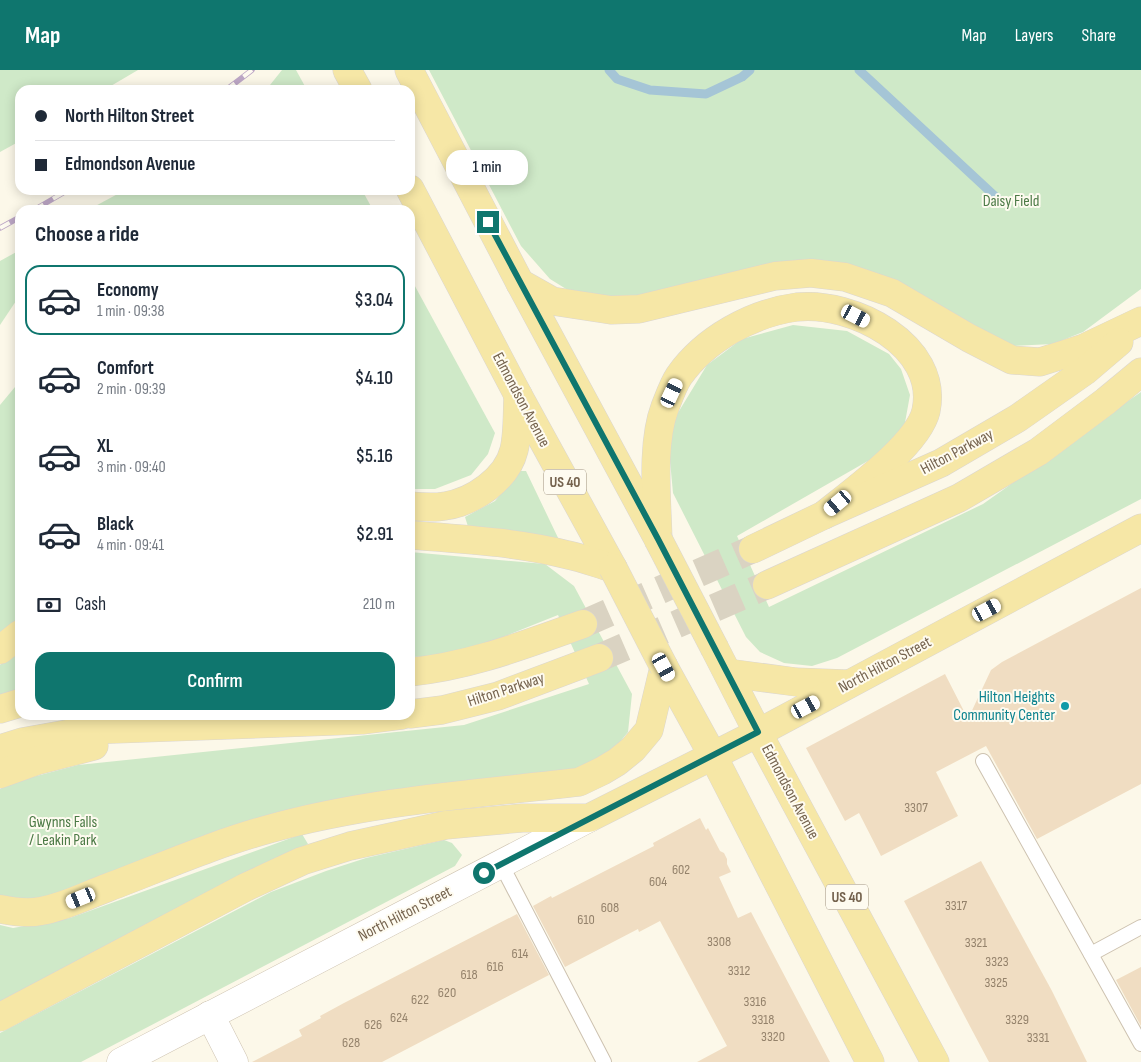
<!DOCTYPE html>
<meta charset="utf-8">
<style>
body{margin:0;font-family:"Sofia Sans Condensed",sans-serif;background:#f6f6f7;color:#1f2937;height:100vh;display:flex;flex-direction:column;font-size:19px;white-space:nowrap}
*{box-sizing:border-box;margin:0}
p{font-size:16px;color:#747a83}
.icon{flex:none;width:28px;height:28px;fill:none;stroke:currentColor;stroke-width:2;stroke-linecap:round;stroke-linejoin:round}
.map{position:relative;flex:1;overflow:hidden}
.drawer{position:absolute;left:15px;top:135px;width:400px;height:515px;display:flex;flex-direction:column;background:#fff;border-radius:15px;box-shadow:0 2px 12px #0003}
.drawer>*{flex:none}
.top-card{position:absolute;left:15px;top:15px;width:400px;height:110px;border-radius:15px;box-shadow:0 2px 12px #0003;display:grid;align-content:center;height:110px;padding:0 20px;background:#fff}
.end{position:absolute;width:22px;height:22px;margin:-11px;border:6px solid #0f766e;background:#fff;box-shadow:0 0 0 2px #fff}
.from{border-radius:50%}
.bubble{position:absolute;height:35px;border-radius:15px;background:#fff;box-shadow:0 2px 12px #0003;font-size:16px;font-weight:600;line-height:35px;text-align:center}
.car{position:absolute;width:15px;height:30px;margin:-15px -8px;border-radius:6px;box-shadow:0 0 4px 1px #0007;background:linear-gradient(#fff 24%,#345 0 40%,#fff 0 76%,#345 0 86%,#fff 0)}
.top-card b{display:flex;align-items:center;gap:18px;height:48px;font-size:19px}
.top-card b+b{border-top:1px solid #e0e1e3}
.top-card i{width:12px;height:12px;background:#1f2937}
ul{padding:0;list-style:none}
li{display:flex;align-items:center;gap:15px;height:70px;margin:0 10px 8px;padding:0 10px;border:2px solid transparent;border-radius:15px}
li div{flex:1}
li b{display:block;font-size:19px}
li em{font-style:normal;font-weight:600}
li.selected{border-color:#0f766e}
li>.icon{width:45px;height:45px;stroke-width:1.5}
h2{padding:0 20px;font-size:22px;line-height:60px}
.pay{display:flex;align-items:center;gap:12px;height:55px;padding:0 20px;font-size:19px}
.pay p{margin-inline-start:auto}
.action{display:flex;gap:10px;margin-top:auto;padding:10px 20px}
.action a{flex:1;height:58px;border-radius:15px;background:#0f766e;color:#fff;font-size:20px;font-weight:600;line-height:58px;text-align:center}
header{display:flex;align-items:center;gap:30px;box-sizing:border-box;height:70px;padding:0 25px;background:#0f766e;color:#fff}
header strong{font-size:24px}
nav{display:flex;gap:28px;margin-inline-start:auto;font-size:18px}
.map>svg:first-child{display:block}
.green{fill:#cfe9c8}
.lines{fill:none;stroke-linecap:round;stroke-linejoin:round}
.stream{stroke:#a5c5d6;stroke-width:9}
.building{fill:#f0ddc2}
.primary-tunnel{stroke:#dad3c2;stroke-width:28;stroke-dasharray:28 14;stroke-linecap:butt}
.service-casing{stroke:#cdc2b0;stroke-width:16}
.minor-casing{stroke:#cdc2b0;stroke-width:29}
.primary-casing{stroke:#dbd6d1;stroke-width:29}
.service{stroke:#fff;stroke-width:14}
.minor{stroke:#fff;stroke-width:28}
.primary{stroke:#f6e7a6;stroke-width:28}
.rail-casing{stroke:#bda7c6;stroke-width:5.5}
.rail{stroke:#fefbf0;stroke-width:4;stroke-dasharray:11;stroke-linecap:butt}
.primary-bridge-casing{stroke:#dbd6d1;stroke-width:29;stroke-linecap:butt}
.primary-bridge{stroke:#f6e7a6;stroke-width:28}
.route{stroke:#0f766e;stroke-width:6}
.culture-dot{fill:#0f9aa8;stroke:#fefbf0;stroke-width:2}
.labels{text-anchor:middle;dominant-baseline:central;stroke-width:4;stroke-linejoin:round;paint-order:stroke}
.number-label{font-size:14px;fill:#94826b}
.shield{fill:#fefbf0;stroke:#9e917f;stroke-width:1}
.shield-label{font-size:15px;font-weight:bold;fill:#75634e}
.park-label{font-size:16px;fill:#4c7a46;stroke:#fefbf0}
.street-label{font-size:16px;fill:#75634e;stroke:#fefbf0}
.culture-label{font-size:16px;fill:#0d838f;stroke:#fefbf0;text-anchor:end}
</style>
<header>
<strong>Map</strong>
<nav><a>Map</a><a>Layers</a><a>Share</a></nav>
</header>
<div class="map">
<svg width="1141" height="992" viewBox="0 0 1141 992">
<rect width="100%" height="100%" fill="#fcf8e9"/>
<g class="green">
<polygon points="0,0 138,0 104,20 20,20 20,71 0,82"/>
<polygon points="282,0 296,0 307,20 266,20"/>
<polygon points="429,0 1141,0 1141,219 1083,262 1053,274 1011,276 863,201 615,232 571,222 550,209 521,176"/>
<polygon points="125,120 362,120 373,140 88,140"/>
<polygon points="20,180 20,225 0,255 0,191"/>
<polygon points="410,207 495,363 488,384 471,405 435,419 410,419"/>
<polygon points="793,255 847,261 889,284 901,299 910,325 904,358 887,380 737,466 769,537 983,434 1141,322 1141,429 837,588 812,596 784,593 760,582 746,567 673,423 669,380 676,346 707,295 742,269"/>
<polygon points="20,311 20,552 0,567 0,335"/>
<polygon points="520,401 526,401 561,474 470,463 465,447 495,431"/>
<path d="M410 482 545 494 574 516 632 624 628 662 607 688 582 700 338 733 55 828 2 830 0 828V719L10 713 78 695 464 655 589 614 558 545C509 564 463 587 410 587Z"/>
<polygon points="20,580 20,620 0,626 0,595"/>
<polygon points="302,764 308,774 0,934 0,855 13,858 70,848"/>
<polygon points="444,770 452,773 462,785 455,796 81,992 0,992 0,963 271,822 326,801 366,788"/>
</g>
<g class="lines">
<g class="stream">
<polyline points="609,0 617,9 650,20 706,24 742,7 750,0"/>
<polyline points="859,0 998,129"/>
</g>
</g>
<g class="building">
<polygon points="1141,518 1141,714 1037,769 986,676 936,702 958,746 881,786 859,743 845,751 806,678 945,604 968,649 991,600 1002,592"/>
<polygon points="700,748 706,760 708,758 720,781 724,783 727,789 727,794 731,802 719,807 738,848 751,842 830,992 697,992 727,976 660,851 639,862 638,859 565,897 533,836 551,826 552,828 654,776 653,773"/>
<polygon points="981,791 1052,921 1087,992 989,992 973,962 904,831"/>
<polygon points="517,844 549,905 382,992 252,992 302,966 299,960 321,948 320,946 344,933"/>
<polygon points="1141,897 1141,956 1116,910"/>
</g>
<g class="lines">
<g class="primary-tunnel">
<polyline points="583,554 753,479"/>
<polyline points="599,588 767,515"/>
</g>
<g class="service-casing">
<g id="service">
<polyline points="983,691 1141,974"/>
<polyline points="501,794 604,992"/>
<polyline points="1091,884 1141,857"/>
</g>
</g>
<g class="minor-casing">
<g id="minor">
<polyline points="210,945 234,992"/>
<polyline points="121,992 589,748"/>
</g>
</g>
<g class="primary-casing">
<g id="primary">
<polyline points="347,0 358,20"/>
<polyline points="409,0 520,213 656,465"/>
<polyline points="410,119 518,325 613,498"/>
<polyline points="520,213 552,231 611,240 639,239 775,206 811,203 845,207 892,223 969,268 1012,290 1040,292 1084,278 1141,251"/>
<path d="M410 436C421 437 434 438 445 436 473 432 507 409 514 380 518 364 517 342 518 325"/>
<path d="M410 465C461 469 518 472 568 485 583 488 598 494 613 498"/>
<path d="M658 469C657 429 651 374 665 337 669 327 673 315 679 306 705 269 752 243 797 237 852 231 940 275 926 341 918 375 851 423 824 445"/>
<polyline points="753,479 824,445 941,393 1018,348 1085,301 1119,272"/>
<polyline points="767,515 959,428 1038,382 1106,331 1141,302"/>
<polyline points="715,579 758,663 935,992"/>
<polyline points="0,580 20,564"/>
<polyline points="664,597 713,686 870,992"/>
<path d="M410 602C471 596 526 574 583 554"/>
<polyline points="728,603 796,612 848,614"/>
<polyline points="0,639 20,633"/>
<polyline points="410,644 442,640 498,626 599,588"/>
<polyline points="0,679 22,672 89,660 362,650 402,645"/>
<polyline points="0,704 36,691 94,676"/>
<path d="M0 839C14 842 27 844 41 841 65 837 87 825 109 817 162 797 214 774 269 759 369 731 475 724 579 712L602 701 617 692 633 679 649 660 664 597"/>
<polyline points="0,947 246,817 302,791 350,776 446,755 522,748 589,748 758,663 1141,458"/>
</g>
</g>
<use href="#service" class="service"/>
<use href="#minor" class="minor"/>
<use href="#primary" class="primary"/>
<g class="rail-casing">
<g id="rail">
<polyline points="226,20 252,0"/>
<polyline points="34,140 68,120"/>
<polyline points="0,158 20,147"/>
</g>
</g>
<use href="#rail" class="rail"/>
<g class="primary-bridge-casing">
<g id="primary-bridge">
<polyline points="658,469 715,579"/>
<polyline points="613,498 664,597"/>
</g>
</g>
<use href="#primary-bridge" class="primary-bridge"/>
</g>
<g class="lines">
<polyline class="route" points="484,803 758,662 658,469 488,152"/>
</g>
<circle class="culture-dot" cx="1065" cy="636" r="5"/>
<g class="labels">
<g class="number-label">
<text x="916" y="737">3307</text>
<text x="681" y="799">602</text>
<text x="658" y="811">604</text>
<text x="956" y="835">3317</text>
<text x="610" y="837">608</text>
<text x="586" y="849">610</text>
<text x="719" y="871">3308</text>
<text x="976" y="872">3321</text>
<text x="520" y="883">614</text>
<text x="997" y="891">3323</text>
<text x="495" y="896">616</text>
<text x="739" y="900">3312</text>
<text x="469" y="904">618</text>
<text x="996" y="912">3325</text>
<text x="447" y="922">620</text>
<text x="420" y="929">622</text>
<text x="755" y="931">3316</text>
<text x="399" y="947">624</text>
<text x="763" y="949">3318</text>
<text x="1017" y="949">3329</text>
<text x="373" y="954">626</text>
<text x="773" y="966">3320</text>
<text x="1038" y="967">3331</text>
<text x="351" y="972">628</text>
</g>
<g class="shield">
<rect x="544" y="399.5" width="42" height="25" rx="4"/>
<rect x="826" y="814.5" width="42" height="25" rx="4"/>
</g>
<g class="shield-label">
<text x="565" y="412">US 40</text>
<text x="847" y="827">US 40</text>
</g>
<g class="park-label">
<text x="1011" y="131">Daisy Field</text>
<text x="63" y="752">Gwynns Falls<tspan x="63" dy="18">/ Leakin Park</tspan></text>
</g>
<g class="street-label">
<text transform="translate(521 330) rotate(62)">Edmondson Avenue</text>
<text transform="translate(957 382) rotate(-28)">Hilton Parkway</text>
<text transform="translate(885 595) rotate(-28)">North Hilton Street</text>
<text transform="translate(506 620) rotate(-18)">Hilton Parkway</text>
<text transform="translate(790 722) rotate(62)">Edmondson Avenue</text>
<text transform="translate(405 844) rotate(-27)">North Hilton Street</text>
</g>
<g class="culture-label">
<text x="1055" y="627">Hilton Heights<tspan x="1055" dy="18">Community Center</tspan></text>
</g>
</g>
</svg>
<i class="end from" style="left:484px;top:803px"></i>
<i class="end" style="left:488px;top:152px"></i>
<div class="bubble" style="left:446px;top:80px;width:82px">1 min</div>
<i class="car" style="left:856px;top:246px;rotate:117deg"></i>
<i class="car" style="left:672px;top:323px;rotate:25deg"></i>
<i class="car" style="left:838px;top:433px;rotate:230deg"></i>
<i class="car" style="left:987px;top:540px;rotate:62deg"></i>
<i class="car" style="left:664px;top:597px;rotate:151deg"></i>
<i class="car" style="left:806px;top:637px;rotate:62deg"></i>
<i class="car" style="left:81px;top:828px;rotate:248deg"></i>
<div class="top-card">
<b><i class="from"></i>North Hilton Street</b>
<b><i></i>Edmondson Avenue</b>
</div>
<section class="drawer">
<h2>Choose a ride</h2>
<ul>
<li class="selected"><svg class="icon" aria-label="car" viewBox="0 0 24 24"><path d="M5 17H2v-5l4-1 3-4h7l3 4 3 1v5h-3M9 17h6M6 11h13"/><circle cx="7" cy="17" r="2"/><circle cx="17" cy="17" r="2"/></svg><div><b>Economy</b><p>1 min · 09:38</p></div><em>$3.04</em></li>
<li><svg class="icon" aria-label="car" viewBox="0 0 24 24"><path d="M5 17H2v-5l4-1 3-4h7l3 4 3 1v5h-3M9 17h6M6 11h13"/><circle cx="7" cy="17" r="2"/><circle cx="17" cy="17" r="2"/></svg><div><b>Comfort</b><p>2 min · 09:39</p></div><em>$4.10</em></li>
<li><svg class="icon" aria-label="car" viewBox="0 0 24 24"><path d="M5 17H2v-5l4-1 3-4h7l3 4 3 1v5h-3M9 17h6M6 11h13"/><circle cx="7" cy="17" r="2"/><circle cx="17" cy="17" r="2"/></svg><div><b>XL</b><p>3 min · 09:40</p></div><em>$5.16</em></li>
<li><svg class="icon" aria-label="car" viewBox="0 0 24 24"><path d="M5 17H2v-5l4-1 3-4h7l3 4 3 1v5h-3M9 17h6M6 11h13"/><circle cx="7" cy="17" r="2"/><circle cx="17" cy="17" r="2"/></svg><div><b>Black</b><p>4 min · 09:41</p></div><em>$2.91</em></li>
</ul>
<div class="pay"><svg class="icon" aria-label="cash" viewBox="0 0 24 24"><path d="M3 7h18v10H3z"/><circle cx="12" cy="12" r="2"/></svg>Cash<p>210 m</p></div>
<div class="action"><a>Confirm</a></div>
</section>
</div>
